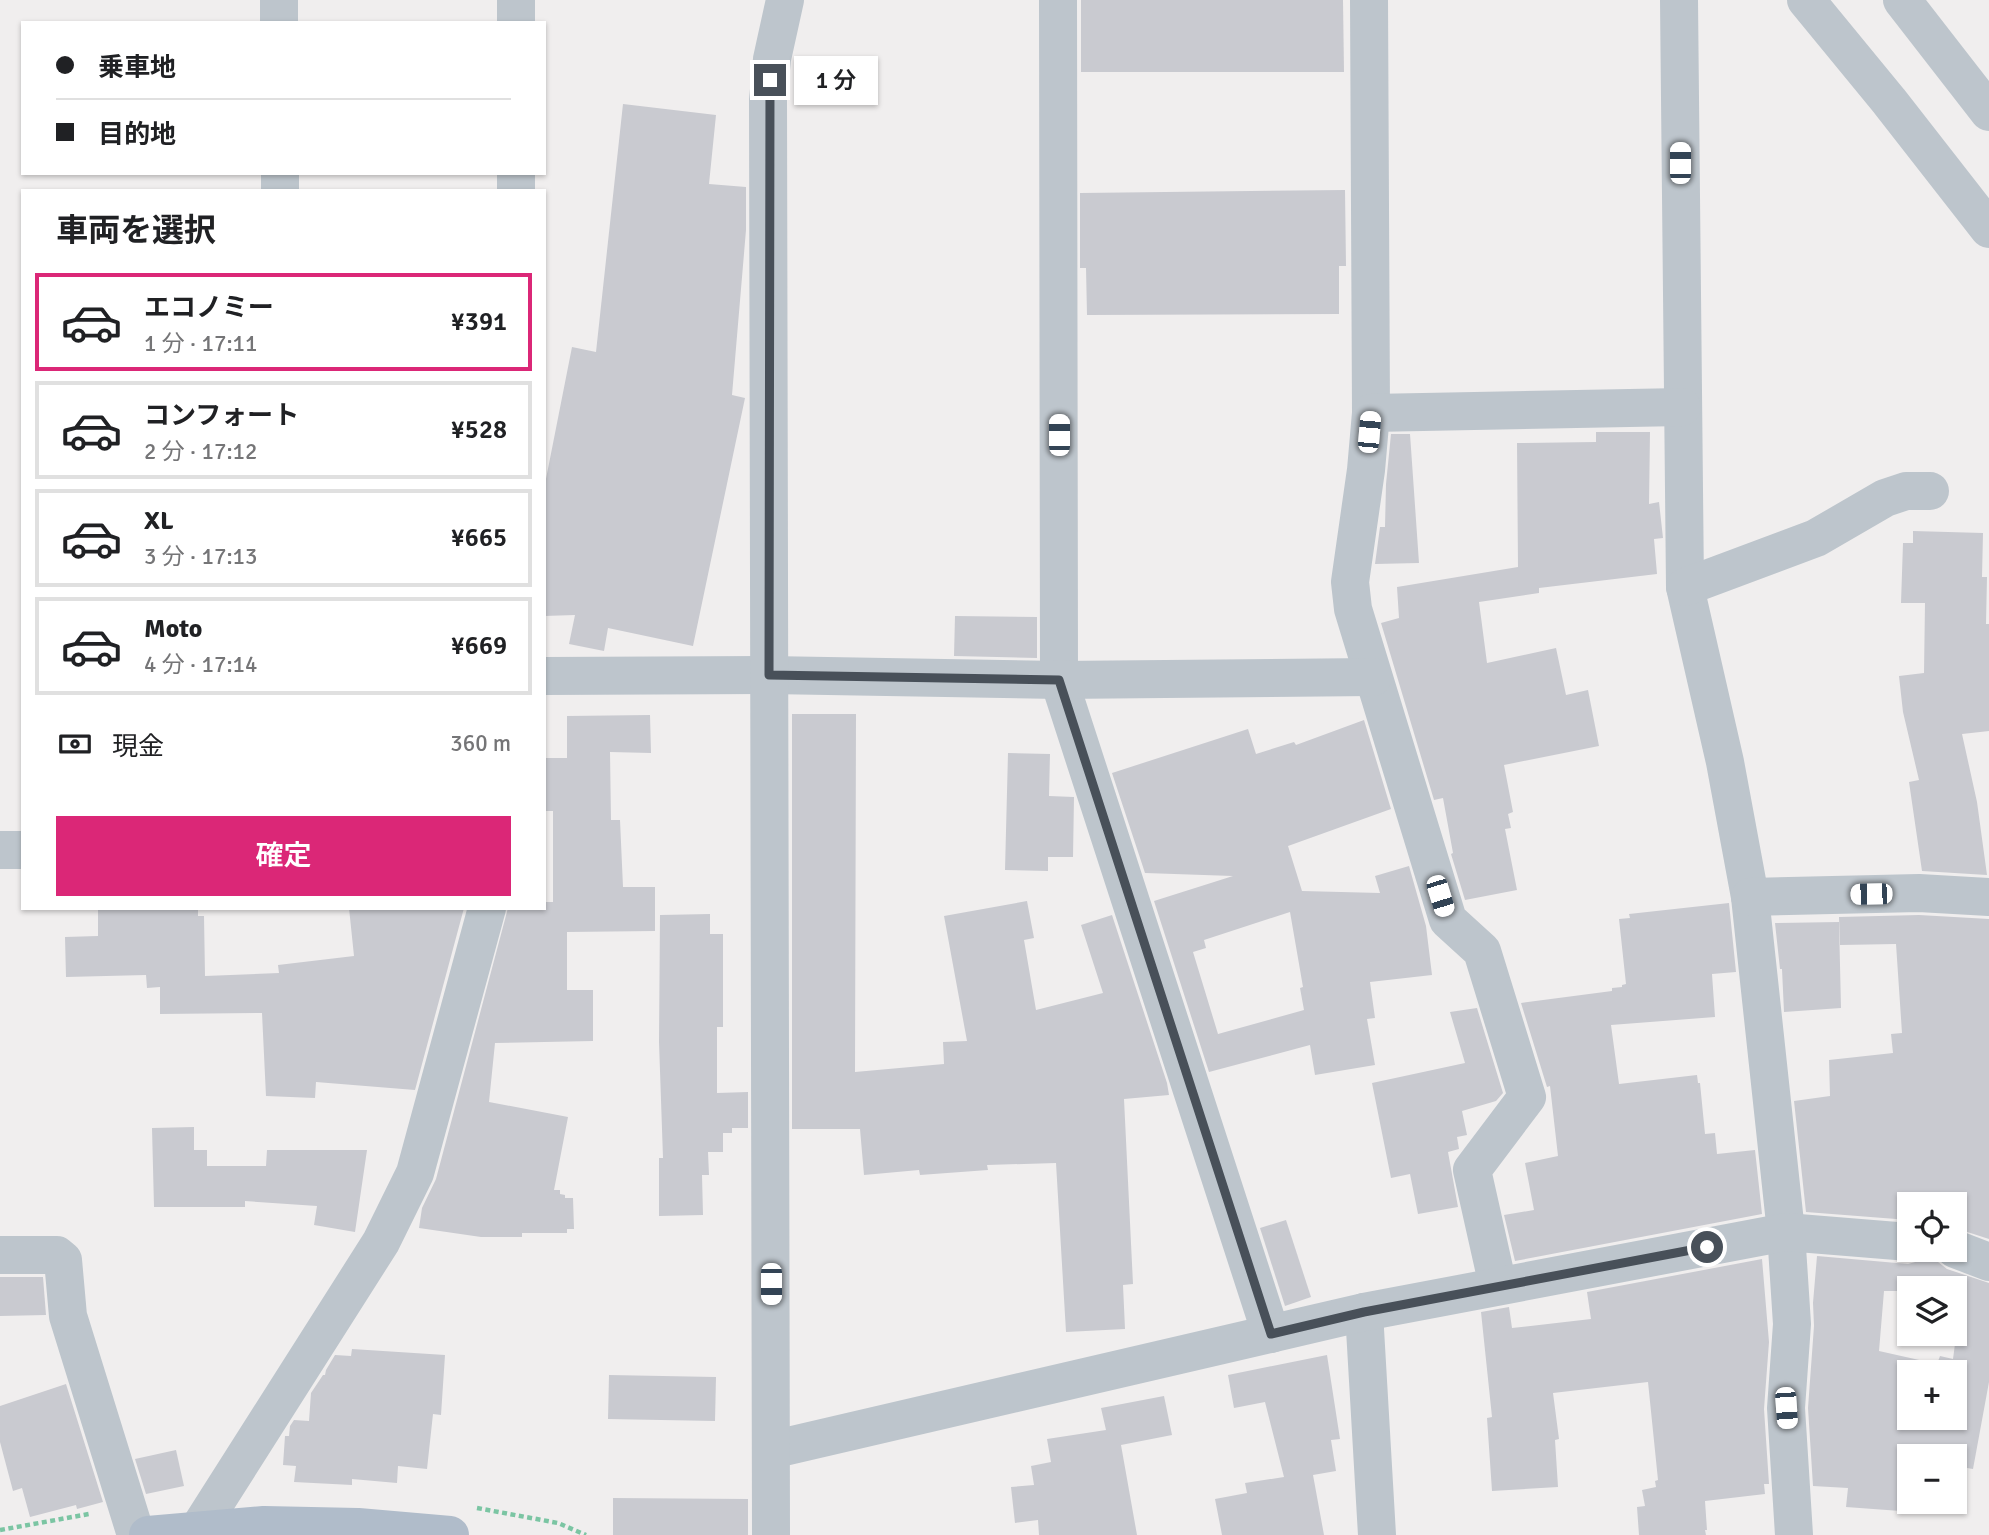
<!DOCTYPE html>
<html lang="ja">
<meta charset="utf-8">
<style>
body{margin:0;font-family:Signika,"Noto Sans JP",sans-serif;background:#f6f6f6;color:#202124;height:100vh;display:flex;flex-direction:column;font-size:26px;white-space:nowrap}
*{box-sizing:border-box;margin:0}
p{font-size:23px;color:#757577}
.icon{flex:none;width:38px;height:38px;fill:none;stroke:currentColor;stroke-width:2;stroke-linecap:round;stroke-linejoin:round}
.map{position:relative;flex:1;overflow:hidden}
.sheet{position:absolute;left:21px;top:189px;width:525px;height:721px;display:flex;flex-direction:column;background:#fff;border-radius:0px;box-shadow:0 2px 5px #0004}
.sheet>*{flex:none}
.top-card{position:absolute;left:21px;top:21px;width:525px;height:154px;border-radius:0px;box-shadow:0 2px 5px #0004;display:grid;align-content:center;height:154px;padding:0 35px;background:#fff}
.controls{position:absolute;left:1897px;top:1192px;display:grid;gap:14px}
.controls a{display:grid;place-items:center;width:70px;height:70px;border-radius:0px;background:#fff;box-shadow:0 2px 5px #0004;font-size:35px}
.end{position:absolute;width:32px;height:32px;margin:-16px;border:9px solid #485059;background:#fff;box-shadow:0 0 0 4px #fff}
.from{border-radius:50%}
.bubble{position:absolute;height:49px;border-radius:0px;background:#fff;box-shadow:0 2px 5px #0004;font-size:23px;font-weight:600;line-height:49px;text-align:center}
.car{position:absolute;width:21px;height:42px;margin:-21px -10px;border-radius:9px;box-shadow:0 0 5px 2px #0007;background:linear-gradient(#fff 24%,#345 0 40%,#fff 0 76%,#345 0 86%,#fff 0)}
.top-card b{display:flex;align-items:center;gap:24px;height:66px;font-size:26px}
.top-card b+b{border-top:2px solid #e0e0e0}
.top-card i{width:18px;height:18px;background:#202124}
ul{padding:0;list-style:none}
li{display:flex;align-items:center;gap:21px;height:98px;margin:0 14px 10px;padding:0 21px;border:4px solid #e0e0e0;border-radius:0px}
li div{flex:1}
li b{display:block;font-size:26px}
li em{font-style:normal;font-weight:600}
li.selected{border-color:#db2777}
li>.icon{width:63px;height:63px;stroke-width:1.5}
h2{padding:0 35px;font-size:32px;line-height:84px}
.pay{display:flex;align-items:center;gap:18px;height:77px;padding:0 35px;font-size:26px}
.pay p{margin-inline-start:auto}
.primary-button{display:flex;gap:14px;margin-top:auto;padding:14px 35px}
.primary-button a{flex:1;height:80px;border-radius:0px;background:#db2777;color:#fff;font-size:28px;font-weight:600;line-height:80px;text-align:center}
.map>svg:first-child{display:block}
.building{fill:#c9cad0;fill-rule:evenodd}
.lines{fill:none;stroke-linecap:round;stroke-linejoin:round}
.path{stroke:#7bc5a3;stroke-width:4.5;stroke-dasharray:5 3.5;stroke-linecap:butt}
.minor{stroke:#bdc5cc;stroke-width:38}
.major{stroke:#b0bcca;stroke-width:38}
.route{stroke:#485059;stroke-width:9}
</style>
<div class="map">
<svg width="1989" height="1535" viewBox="0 0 1989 1535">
<rect width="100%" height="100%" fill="#f0eeee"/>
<g class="building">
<polygon points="1081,0 1343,0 1344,72 1081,72"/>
<polygon points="623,104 716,115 709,184 746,187 746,230 732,395 745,398 693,646 608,628 604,651 569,644 575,615 544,616 544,489 572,347 596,352"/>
<polygon points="1345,190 1346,266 1339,266 1339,314 1087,315 1086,268 1080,268 1080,193"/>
<polygon points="1596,432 1650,432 1649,504 1659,502 1663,538 1654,539 1657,574 1539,588 1539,593 1479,602 1487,663 1556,648 1566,695 1588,690 1599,746 1504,765 1513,812 1508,814 1511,828 1505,829 1517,890 1465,900 1451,854 1453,853 1443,798 1434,800 1381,623 1399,618 1397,587 1518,567 1517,443 1596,442"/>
<polygon points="1391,434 1410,434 1419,563 1375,564 1380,527 1385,527 1386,484"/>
<polygon points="1913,531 1983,533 1982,577 1987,577 1986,624 1989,624 1989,731 1962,734 1977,802 1987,875 1922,871 1909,782 1919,780 1903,712 1899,676 1924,673 1925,603 1901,603 1903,543 1913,543"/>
<polygon points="955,616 1037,617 1037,658 954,656"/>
<polygon points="792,714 856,714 855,1072 944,1064 943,1042 967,1041 944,916 1027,901 1034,938 1024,940 1036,1010 1103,993 1081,925 1112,915 1167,1083 1169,1095 1124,1099 1133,1284 1123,1285 1125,1329 1066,1332 1056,1163 987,1165 988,1170 920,1175 919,1170 864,1175 860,1129 792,1129"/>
<polygon points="650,715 651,753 610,752 611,820 620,820 623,887 655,887 655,931 567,932 567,990 593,990 593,1041 495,1043 489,1102 568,1117 554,1190 560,1190 560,1194 565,1195 565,1198 573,1198 574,1229 567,1229 567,1233 522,1233 522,1237 481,1237 419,1228 422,1208 436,1179 508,908 544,908 544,902 553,902 553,811 544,811 544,758 567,758 567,716"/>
<path d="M1364 720 1391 809 1288 846 1302 891 1380 893 1375 876 1409 866 1426 926 1432 975 1370 982 1375 1018 1367 1019 1375 1065 1315 1075 1310 1045 1209 1072 1154 901 1233 876 1145 873 1112 773 1248 729 1256 754 1294 742 1296 745ZM1290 912 1303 987 1300 988 1304 1010 1218 1034 1193 952 1206 948 1204 940Z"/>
<polygon points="1008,753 1050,754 1049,796 1074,797 1073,857 1048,857 1048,871 1005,870"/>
<polygon points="1729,903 1736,972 1712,974 1715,1017 1611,1025 1619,1084 1697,1075 1698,1083 1700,1083 1705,1134 1715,1133 1717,1154 1755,1150 1762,1214 1515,1261 1504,1215 1534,1210 1525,1163 1558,1156 1550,1086 1547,1087 1521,1003 1612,991 1612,988 1622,987 1622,985 1626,984 1619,919 1630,918 1629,914"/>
<polygon points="98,908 198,908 198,916 204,916 205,976 279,973 278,965 354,956 349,908 464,908 415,1090 316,1082 315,1098 266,1096 262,1013 160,1014 160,987 147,988 146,975 66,977 65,937 98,936"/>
<polygon points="710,914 710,934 723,934 723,1027 717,1027 717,1093 748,1092 748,1128 732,1128 732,1133 723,1133 723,1152 708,1152 709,1175 702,1175 703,1215 659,1216 659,1158 663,1158 659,1042 660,915"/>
<polygon points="1919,915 1989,919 1989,1239 1955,1228 1955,1204 1909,1204 1909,1220 1806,1212 1794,1101 1830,1096 1829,1060 1893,1053 1891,1034 1902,1033 1896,944 1840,945 1839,917"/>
<polygon points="1839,922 1841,1008 1784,1012 1782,969 1780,969 1775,923"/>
<polygon points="1477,1008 1503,1093 1496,1101 1462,1111 1467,1135 1457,1137 1459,1149 1448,1152 1458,1207 1418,1214 1410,1174 1391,1178 1372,1083 1465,1063 1450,1012"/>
<polygon points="194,1127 194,1150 207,1150 207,1166 266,1166 267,1150 367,1150 355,1232 314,1225 317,1206 245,1201 245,1207 154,1207 152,1128"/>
<polygon points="1286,1220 1311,1297 1285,1306 1260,1228"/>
<path d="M1929 1250H1934L1938 1262 1947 1269 1989 1283V1382L1973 1469 1955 1466V1456H1909V1502H1915L1914 1512 1846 1507 1848 1488 1813 1486 1808 1408 1814 1326 1813 1303 1817 1256 1908 1264 1919 1261ZM1898 1288H1955V1298L1961 1299 1953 1359 1940 1356 1937 1364 1879 1351 1884 1291H1898ZM1909 1372H1955V1418H1909Z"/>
<polygon points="1762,1259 1769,1342 1764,1409 1769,1484 1764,1484 1765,1494 1705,1501 1707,1530 1705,1530 1706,1535 1639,1535 1637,1507 1645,1506 1642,1490 1656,1487 1655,1481 1658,1480 1648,1382 1553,1393 1559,1439 1555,1440 1558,1487 1492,1491 1487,1418 1492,1417 1481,1312 1509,1307 1512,1328 1591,1319 1587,1292"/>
<polygon points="0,1277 43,1277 46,1315 0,1316"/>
<polygon points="352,1349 445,1355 441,1415 433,1414 427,1469 398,1466 397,1483 352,1479 352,1485 294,1482 296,1466 283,1465 285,1436 289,1436 290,1426 294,1420 309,1421 311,1393 323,1375 325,1375 326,1370 335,1355 351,1356"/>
<polygon points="1327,1355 1340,1439 1331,1440 1336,1471 1313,1475 1324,1535 1222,1535 1215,1499 1247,1493 1245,1483 1284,1477 1265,1402 1234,1408 1228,1375"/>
<polygon points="609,1375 716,1377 715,1421 608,1419"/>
<polygon points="66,1384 103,1502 77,1509 76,1505 30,1517 22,1488 13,1491 0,1442 0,1406"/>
<polygon points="1164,1396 1172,1435 1121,1445 1137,1535 1039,1535 1038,1520 1015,1523 1011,1487 1034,1485 1031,1466 1051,1462 1047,1439 1106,1430 1101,1408"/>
<polygon points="176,1450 184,1486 146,1494 135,1459"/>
<polygon points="613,1498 748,1499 748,1535 613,1535"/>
</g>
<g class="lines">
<g class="path">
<polyline points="477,1508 558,1523 586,1535"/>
<polyline points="0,1530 89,1514"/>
</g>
<g class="minor">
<polyline points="279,0 279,23"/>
<polyline points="516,0 516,23"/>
<polyline points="1058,0 1059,680 1271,1334"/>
<polyline points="1369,0 1371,413 1366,470 1350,582 1353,609 1448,920 1482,951 1527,1097 1472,1170 1498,1286"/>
<polyline points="1679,0 1685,587 1725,762 1750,897 1786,1232 1792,1324 1786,1408 1794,1535"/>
<polyline points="1806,0 1889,101 1989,229"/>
<polyline points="1902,0 1989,112"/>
<polyline points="280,173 280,191"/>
<polyline points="516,173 516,191"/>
<polyline points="1371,413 1682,407"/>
<polyline points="1685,587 1816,538 1885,498 1906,491 1930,491"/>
<polyline points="544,676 769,675 1059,680 1373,677"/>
<polyline points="0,850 23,850"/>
<polyline points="1750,897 1919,893 1989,897"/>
<polyline points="1955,1249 1989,1262"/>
<polyline points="0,1255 57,1255 63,1260 68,1316 136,1535"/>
<polyline points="1364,1312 1377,1535"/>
<polyline points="771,1450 1364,1312 1786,1232 1909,1242"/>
<polyline points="198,1530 381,1242 415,1173 487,908"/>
<polyline points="771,1535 768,100 772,59 785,0"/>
</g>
<polyline class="major" points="148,1535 264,1525 358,1527 450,1535"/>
</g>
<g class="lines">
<polyline class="route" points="770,80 769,675 1059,680 1271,1334 1364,1312 1707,1247"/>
</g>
</svg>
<div class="controls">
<a><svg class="icon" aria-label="locate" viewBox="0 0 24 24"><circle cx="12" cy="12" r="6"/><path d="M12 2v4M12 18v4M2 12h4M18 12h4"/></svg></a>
<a><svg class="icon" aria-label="layers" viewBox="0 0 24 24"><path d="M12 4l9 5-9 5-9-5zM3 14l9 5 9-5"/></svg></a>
<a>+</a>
<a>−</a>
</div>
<i class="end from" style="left:1707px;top:1247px"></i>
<i class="end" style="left:770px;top:80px"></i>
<div class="bubble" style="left:794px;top:56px;width:84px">1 分</div>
<i class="car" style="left:1680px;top:163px;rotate:0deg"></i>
<i class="car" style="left:1369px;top:432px;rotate:5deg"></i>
<i class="car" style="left:1059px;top:435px;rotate:0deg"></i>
<i class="car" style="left:1871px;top:894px;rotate:269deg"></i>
<i class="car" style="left:1440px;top:896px;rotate:163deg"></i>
<i class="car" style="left:771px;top:1284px;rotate:180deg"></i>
<i class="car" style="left:1786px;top:1408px;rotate:176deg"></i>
<div class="top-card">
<b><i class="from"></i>乗車地</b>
<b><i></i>目的地</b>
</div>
<section class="sheet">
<h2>車両を選択</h2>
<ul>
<li class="selected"><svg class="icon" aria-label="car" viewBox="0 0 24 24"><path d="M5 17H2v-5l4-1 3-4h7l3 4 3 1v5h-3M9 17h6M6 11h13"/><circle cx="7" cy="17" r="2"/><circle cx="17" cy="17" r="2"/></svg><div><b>エコノミー</b><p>1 分 · 17:11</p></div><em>¥391</em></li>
<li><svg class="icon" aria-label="car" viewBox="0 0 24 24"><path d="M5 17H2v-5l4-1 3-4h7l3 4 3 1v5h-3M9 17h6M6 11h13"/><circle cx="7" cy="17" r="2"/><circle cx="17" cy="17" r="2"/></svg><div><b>コンフォート</b><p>2 分 · 17:12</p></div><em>¥528</em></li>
<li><svg class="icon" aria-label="car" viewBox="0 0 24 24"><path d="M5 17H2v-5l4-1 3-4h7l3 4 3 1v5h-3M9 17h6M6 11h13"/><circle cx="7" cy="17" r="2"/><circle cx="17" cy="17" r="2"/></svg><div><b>XL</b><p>3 分 · 17:13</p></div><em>¥665</em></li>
<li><svg class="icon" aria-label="car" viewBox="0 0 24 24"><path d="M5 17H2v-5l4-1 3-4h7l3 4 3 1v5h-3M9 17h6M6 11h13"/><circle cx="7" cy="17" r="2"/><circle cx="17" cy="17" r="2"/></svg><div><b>Moto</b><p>4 分 · 17:14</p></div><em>¥669</em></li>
</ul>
<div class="pay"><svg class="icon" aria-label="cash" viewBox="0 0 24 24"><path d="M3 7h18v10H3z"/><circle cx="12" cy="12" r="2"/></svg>現金<p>360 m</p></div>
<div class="primary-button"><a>確定</a></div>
</section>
</div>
